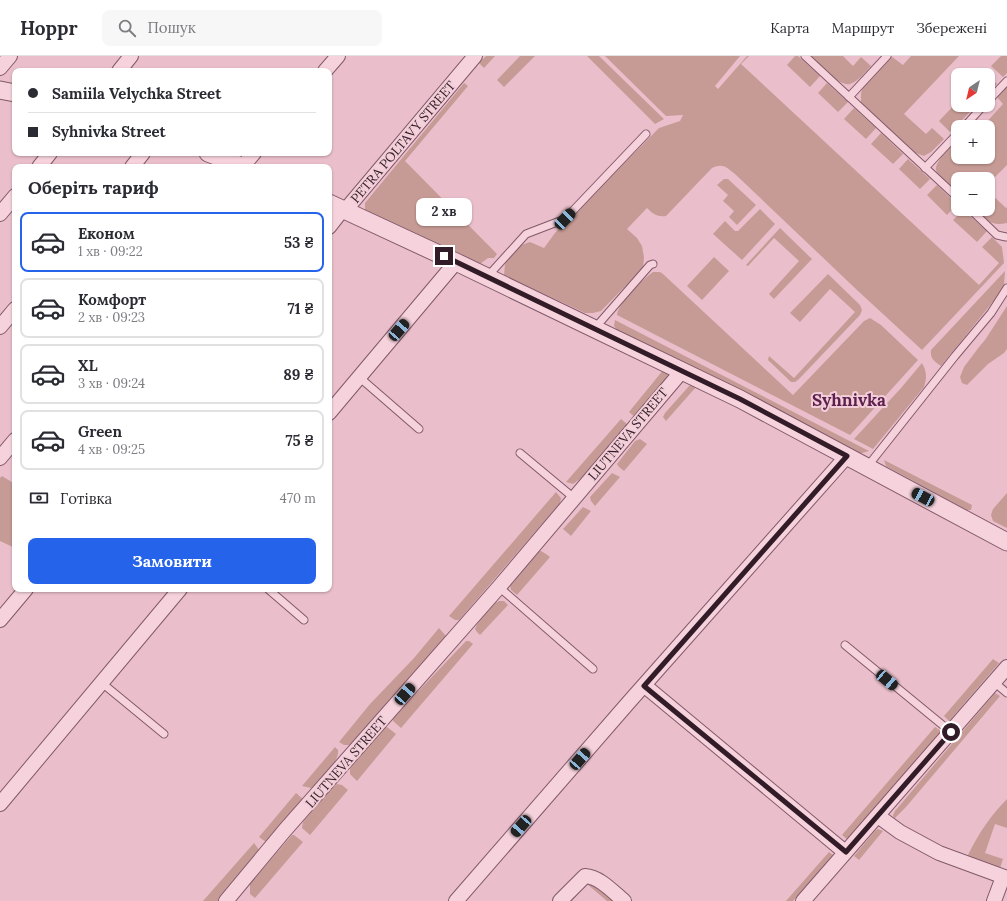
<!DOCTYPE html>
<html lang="uk">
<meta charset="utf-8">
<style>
body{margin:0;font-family:Lora,serif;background:#f7f7f7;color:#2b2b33;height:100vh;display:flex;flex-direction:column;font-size:15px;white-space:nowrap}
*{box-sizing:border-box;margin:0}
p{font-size:13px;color:#7c7c81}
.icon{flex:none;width:22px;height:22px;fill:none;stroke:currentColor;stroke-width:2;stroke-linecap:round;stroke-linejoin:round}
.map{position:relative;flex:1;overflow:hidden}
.panel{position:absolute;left:12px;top:108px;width:320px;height:428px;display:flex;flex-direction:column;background:#fff;border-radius:8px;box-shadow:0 1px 3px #0004}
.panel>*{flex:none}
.guide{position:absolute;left:12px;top:12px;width:320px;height:88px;border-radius:8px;box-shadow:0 1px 3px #0004;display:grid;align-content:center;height:88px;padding:0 16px;background:#fff}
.needle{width:26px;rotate:215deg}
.tools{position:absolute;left:951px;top:12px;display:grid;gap:8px}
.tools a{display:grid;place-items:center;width:44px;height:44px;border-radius:8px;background:#fff;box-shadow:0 1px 3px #0004;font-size:20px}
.end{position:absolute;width:18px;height:18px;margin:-9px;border:5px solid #321c27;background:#fff;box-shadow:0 0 0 2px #fff}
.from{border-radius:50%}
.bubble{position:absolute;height:28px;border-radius:8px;background:#fff;box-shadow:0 1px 3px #0004;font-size:13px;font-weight:700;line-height:28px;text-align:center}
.car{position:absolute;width:12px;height:24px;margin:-12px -6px;border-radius:5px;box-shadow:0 0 3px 1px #0007;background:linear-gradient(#222 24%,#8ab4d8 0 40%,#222 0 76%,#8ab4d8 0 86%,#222 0)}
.guide b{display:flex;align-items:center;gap:14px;height:38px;font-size:15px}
.guide b+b{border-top:1px solid #e1e1e2}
.guide i{width:10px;height:10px;background:#2b2b33}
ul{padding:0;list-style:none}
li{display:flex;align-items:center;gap:12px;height:60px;margin:0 8px 6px;padding:0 8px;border:2px solid #e1e1e2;border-radius:8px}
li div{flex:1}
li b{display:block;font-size:15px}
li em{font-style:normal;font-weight:700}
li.selected{border-color:#2563eb}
li>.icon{width:36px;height:36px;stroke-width:1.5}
h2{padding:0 16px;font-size:18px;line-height:48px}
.pay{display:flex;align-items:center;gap:10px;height:44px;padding:0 16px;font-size:15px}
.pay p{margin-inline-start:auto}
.cta{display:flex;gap:8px;margin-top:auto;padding:8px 16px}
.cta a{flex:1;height:46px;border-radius:8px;background:#2563eb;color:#fff;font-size:16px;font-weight:700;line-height:46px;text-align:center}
header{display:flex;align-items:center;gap:24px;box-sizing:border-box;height:56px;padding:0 20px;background:#fff;border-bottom:1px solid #e1e1e2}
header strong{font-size:19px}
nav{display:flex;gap:22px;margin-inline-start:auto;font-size:14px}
.search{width:280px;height:36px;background:#f7f7f7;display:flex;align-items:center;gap:10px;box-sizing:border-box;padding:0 14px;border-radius:8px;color:#7c7c81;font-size:15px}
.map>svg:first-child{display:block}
.green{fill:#c79b95}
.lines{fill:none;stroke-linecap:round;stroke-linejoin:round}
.service-casing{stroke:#81596b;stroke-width:9}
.minor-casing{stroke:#81596b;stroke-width:16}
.tertiary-casing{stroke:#81596b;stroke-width:19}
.service{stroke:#f6d2dc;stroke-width:7}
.minor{stroke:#f6d2dc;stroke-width:14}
.tertiary{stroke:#f6d2dc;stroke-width:17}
.route{stroke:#321c27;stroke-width:5}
.labels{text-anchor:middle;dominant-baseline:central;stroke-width:4;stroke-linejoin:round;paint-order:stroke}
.street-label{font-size:13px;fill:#321c27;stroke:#f2ced8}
.district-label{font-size:17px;font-weight:bold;fill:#5c1f4e;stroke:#f2ced8}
</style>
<header>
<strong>Hoppr</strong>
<div class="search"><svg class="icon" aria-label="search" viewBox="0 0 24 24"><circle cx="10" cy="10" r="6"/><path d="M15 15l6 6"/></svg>Пошук</div>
<nav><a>Карта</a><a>Маршрут</a><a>Збережені</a></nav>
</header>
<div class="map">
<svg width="1007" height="845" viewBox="0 0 1007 845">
<rect width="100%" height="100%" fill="#eabfcb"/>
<g class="green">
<polygon points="486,0 495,0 484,12 479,7"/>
<polygon points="520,0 535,0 504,31 497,24"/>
<polygon points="587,0 599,0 664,63 655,68"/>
<path d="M605 0H740L715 30 718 33 747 0H749L741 8 979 229 999 207 982 191 992 181 1002 191 1004 207 922 294 858 235 735 118C726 111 723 107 712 112L666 160C657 161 653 158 647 152L627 173 637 182 642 190 644 201 643 212 601 255 593 257H585L504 219 505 208 509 200 521 189 530 186 544 192 555 177 659 72 680 65 683 59 666 60Z"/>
<polygon points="795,0 798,0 820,20 810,31 787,9"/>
<path d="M811 0H843L853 10 861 1 871 10C865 16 859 25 850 28 839 31 818 7 811 0Z"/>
<polygon points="891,0 903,9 911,0 959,0 904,58 926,78 932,72 944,83 931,96 924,100 913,96 861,46 861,38 862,33"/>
<polygon points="1001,0 1007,0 1007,17 1003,21 991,10"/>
<polygon points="988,20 997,28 988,37"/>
<polygon points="464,27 468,30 405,105 497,198 494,202 488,202 480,208 365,154 365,147"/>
<polygon points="827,27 848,46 838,56 818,37"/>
<path d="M1007 30V109L988 128V123H958V138C953 133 937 120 936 114 935 104 952 90 958 83V101H988V71H982L1003 48 997 41Z"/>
<polygon points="958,45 958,49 964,49 971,55 950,76 939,65"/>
<polygon points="854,52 876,72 866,83 844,63"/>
<polygon points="881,77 903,98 893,108 871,88"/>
<polygon points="908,103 930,123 920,133 899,113"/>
<polygon points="724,123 728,123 756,149 737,169 729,161 734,155 723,145 728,139 717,129"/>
<polygon points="937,129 957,148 947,159 927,139"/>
<path d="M988 135 1006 152 1007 151V167C991 171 985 163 974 153H988Z"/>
<polygon points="760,153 775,168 742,204 713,178 725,165 735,175 738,175"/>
<polygon points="963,154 987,175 977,186 953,164"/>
<polygon points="780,172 812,203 774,243 769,238 799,205 774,182 748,210 746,209"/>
<polygon points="714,201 729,215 702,244 687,230"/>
<path d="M1005 215 1004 229 996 242 941 310C934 305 930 303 931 294Z"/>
<path d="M653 216H660L663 218 793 339 864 265 870 262 881 269 918 304 850 379 617 259C618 247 643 223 653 216Z"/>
<polygon points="828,218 860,249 862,254 860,259 799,323 795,326 791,326 768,304 769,300 794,322 855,256 830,233 800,266 790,257"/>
<polygon points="1007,250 1007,293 1004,297 988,308 967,329 962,327 960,321 964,311 979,291 985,284"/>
<polygon points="615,264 869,395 862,397 853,397 617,274 614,270"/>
<path d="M922 307C927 316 927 322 924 331L873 393 854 383 901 332Z"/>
<polygon points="664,313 669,321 636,362 629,356"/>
<polygon points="690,329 696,331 666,365 663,361 665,357"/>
<polygon points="621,363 627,368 627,372 580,423 573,428 566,426"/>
<polygon points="640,383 647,388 624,415 619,411 617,408 635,385"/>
<polygon points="884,404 972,449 971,454 967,454 886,410"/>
<polygon points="612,417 620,421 595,450 591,445 590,441"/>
<polygon points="2,420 15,428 15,492 0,485 0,422"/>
<polygon points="556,436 561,442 560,447 459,564 455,564 449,560"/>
<polygon points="1007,437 1007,472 993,465 991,459 993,453"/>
<polygon points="583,451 591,455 571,480 563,473"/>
<polygon points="541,495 546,498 550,501 517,539 511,534 510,530 537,496"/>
<path d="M499 545H504L508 549 480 579 477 576 475 573C479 563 490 549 499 545Z"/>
<polygon points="439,572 446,580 444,583 351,689 344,689 339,686 370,648 414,602"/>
<polygon points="466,585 469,585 473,588 401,672 393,665 393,662"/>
<polygon points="993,603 999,607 949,665 944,660"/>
<polygon points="995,637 1000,640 906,751 894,763 893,759 895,755"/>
<polygon points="387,671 396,678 357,725 350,718 350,712 382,674"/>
<polygon points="935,671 941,675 848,784 842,779"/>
<path d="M335 691 338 694C340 705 322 722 315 730L311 732 302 730Z"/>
<polygon points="337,728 342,729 348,734 310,779 302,772 303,766 330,734"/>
<polygon points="296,737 303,743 300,748 268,785 266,786 259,781"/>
<path d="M1007 743V772L995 768 985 797 1003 803 1000 812 969 801 968 799C978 778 991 759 1007 743Z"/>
<polygon points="878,773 883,775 859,804 854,800 875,775"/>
<polygon points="292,779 294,779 303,786 255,842 250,838 250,828"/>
<polygon points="254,787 260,795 218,845 203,845"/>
<polygon points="829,796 833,799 793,845 786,845"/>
<polygon points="591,825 615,845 607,845 587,828 572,845 565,845"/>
</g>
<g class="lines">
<g class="service-casing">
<g id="service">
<polyline points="805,0 958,142"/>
<polyline points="849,41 887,0"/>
<polyline points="988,45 1007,25"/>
<polyline points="964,71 984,49"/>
<polyline points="925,112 958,77"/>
<polyline points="970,153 997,179 1006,181"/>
<polyline points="487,221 526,178 565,163 646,78"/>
<polyline points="595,272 650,209 653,208"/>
<polyline points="359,321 419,373"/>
<polyline points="520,397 574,442"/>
<polyline points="867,411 955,300 991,257 1007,232"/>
<polyline points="499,531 593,613"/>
<polyline points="268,533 304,564"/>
<polyline points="845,589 951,676"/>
<polyline points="994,626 1007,637"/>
<polyline points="102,627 164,678"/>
</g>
</g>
<g class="minor-casing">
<g id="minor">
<polyline points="0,12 10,0"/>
<polyline points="119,15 131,0"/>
<polyline points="325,15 338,0"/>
<polyline points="39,111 50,97"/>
<polyline points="132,111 143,97"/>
<polyline points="242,111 254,97"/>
<polyline points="0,158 15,140"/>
<polyline points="329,171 343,153 348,151 475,0"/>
<polyline points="0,271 15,253"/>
<polyline points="329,357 456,206"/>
<polyline points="0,402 15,384"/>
<polyline points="0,564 26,533"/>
<polyline points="645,630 845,796"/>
<polyline points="0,748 180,533"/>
<polyline points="878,760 900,776 939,797 1007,822"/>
<polyline points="226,845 285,774 499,531 682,315"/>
<polyline points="456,845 629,646 847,400"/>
<path d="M560 845 585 820C600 821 612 835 624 845"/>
<polyline points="803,845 1007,611"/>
<polyline points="994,845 1003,821"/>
</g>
</g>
<g class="tertiary-casing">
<g id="tertiary">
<polyline points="0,34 15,37"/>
<polyline points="208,97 244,111"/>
<polyline points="329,147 456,206 740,343 1007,486"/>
</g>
</g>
<use href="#service" class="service"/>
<use href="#minor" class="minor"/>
<use href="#tertiary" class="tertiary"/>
</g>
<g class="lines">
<polyline class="route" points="444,200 740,343 847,400 644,630 846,796 951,676"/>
</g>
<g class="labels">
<g class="street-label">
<text transform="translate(403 86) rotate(-50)">PETRA POLTAVY STREET</text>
<text transform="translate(628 378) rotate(-50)">LIUTNEVA STREET</text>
<text transform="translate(346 706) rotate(-49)">LIUTNEVA STREET</text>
</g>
<g class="district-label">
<text x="849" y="344">Syhnivka</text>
</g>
</g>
</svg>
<div class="tools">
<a><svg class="needle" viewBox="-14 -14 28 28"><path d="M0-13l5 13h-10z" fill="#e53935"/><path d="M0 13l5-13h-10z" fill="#7c7c81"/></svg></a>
<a>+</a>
<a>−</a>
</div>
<i class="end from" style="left:951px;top:676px"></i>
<i class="end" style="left:444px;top:200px"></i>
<div class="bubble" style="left:416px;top:142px;width:56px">2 хв</div>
<i class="car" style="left:565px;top:163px;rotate:44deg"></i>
<i class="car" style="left:399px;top:274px;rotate:41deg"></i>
<i class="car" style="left:923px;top:441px;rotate:298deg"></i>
<i class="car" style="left:887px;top:624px;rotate:130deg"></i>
<i class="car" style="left:405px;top:638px;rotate:41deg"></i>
<i class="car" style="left:580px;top:703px;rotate:41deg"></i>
<i class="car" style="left:521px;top:770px;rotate:221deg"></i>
<div class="guide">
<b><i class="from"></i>Samiila Velychka Street</b>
<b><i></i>Syhnivka Street</b>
</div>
<section class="panel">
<h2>Оберіть тариф</h2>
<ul>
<li class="selected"><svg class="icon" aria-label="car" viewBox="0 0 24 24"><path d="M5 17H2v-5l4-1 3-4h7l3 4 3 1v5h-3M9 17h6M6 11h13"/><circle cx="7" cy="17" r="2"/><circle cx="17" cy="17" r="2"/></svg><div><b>Економ</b><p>1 хв · 09:22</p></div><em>53 ₴</em></li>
<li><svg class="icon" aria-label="car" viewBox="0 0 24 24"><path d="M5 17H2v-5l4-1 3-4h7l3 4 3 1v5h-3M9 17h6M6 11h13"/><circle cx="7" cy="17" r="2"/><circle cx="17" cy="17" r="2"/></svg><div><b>Комфорт</b><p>2 хв · 09:23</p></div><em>71 ₴</em></li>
<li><svg class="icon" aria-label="car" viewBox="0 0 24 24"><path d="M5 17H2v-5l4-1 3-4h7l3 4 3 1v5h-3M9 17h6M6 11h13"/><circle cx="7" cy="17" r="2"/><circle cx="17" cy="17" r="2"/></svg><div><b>XL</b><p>3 хв · 09:24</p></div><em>89 ₴</em></li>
<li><svg class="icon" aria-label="car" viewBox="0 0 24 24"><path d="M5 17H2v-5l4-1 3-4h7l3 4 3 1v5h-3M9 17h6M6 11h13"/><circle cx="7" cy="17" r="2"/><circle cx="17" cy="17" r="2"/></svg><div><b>Green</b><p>4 хв · 09:25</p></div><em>75 ₴</em></li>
</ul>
<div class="pay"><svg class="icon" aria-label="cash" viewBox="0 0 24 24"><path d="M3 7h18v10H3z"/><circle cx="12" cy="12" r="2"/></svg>Готівка<p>470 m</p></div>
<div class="cta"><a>Замовити</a></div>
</section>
</div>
